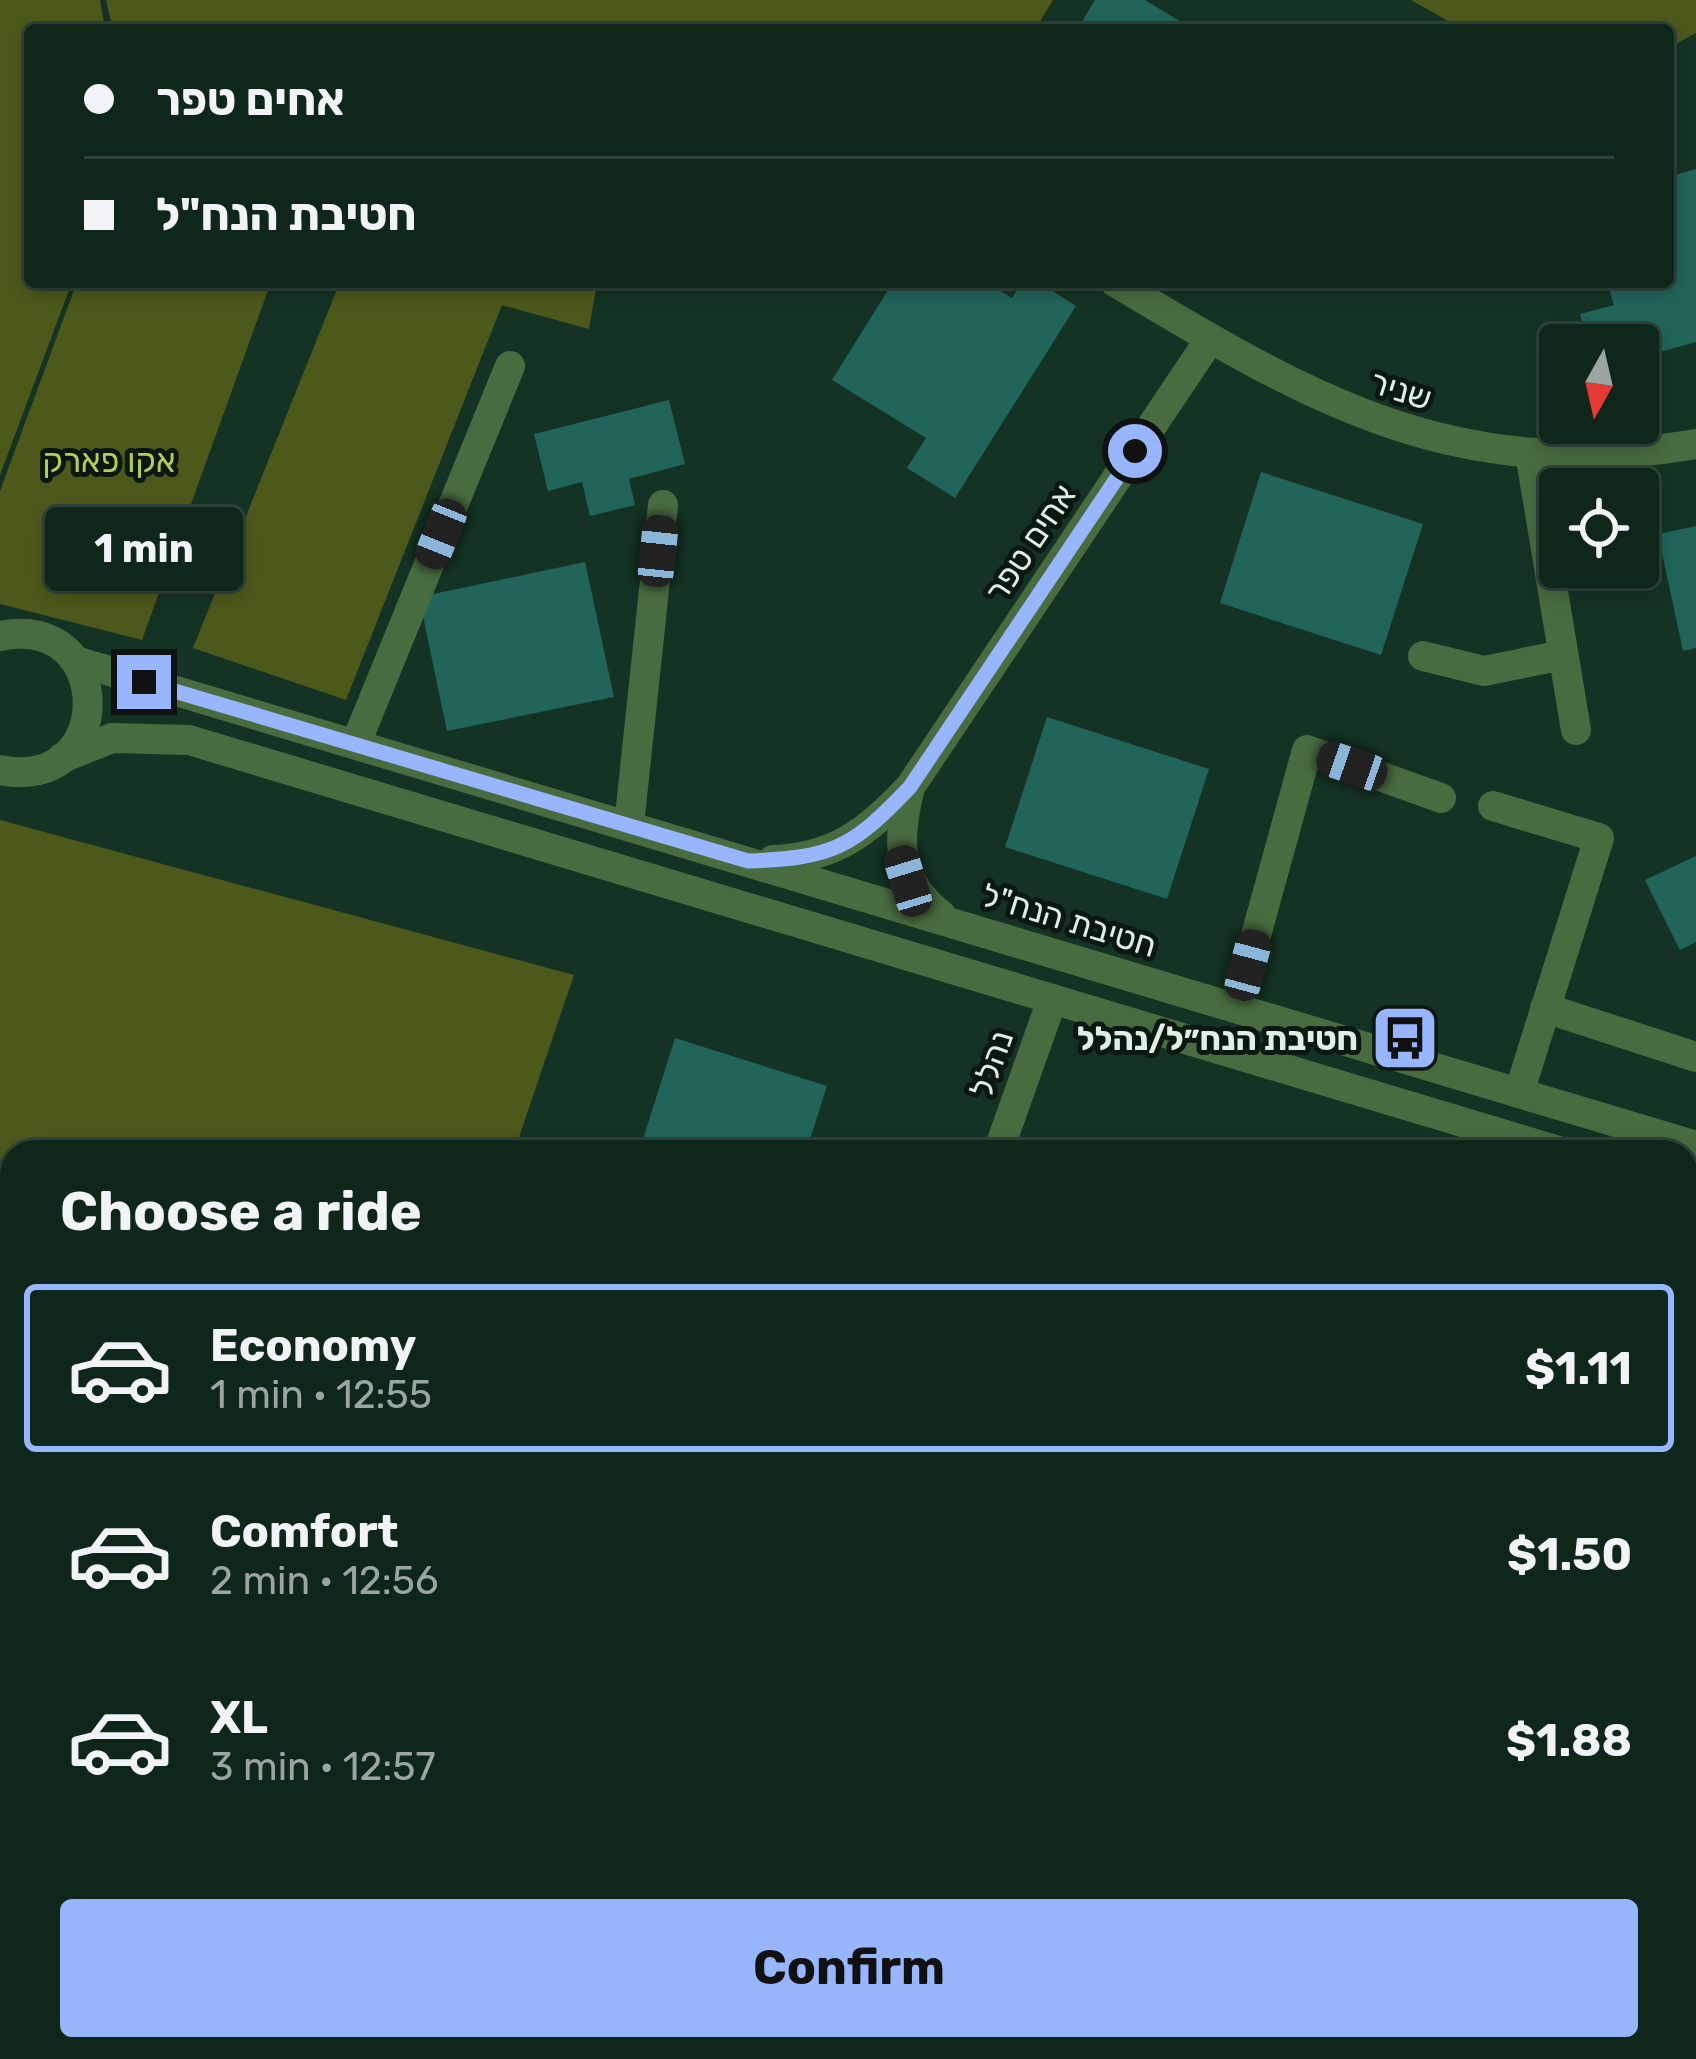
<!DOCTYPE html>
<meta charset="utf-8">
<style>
body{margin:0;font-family:Rubik,"Noto Sans Hebrew",sans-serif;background:#182e24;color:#f1f3f6;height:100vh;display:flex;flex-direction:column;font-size:45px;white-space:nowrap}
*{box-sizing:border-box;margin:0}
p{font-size:39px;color:#9ba5a3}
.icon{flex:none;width:66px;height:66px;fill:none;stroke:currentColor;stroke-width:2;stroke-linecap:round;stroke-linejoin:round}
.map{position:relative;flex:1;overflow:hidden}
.details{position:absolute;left:0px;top:1140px;width:1698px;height:921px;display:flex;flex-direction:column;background:#0f261b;border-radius:36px 36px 0 0;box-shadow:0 6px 18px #0003,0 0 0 3px #2f433a}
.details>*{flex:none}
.banner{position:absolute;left:24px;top:24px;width:1650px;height:264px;border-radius:12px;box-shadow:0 6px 18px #0003,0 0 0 3px #2f433a;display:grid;align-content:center;height:264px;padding:0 60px;background:#0f261b}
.needle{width:78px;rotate:188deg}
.tools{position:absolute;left:1539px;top:324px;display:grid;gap:24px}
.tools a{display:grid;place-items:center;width:120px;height:120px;border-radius:12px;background:#0f261b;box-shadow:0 6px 18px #0003,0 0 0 3px #2f433a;font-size:60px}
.end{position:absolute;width:54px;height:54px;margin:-27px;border:15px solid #97b6fd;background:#111;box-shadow:0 0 0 6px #111}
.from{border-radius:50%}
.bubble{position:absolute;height:84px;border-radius:12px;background:#0f261b;box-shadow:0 6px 18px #0003,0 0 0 3px #2f433a;font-size:39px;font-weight:700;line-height:84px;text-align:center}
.car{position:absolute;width:36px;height:72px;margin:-36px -18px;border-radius:15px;box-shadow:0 0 9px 3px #0007;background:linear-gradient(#222 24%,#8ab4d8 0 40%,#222 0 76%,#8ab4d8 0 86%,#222 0)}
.banner b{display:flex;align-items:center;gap:42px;height:114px;font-size:45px}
.banner b+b{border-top:3px solid #2f433a}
.banner i{width:30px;height:30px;background:#f1f3f6}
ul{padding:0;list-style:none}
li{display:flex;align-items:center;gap:36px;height:168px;margin:0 24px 18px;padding:0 36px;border:6px solid transparent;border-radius:12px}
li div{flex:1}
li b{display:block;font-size:45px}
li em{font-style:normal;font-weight:700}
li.on{border-color:#97b6fd}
li>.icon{width:108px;height:108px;stroke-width:1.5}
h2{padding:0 60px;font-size:54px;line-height:144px}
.action{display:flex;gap:24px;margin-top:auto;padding:24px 60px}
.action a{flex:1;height:138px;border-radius:12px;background:#97b6fd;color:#111;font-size:48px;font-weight:700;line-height:138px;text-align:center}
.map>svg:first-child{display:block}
.green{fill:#4d581b}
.building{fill:#21645a}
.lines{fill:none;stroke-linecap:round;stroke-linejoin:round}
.minor{stroke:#486b40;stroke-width:30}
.route{stroke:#97b6fd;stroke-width:15}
.labels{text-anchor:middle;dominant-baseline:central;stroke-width:10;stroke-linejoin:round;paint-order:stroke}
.street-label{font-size:33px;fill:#def0e6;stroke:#0a1811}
.park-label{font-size:33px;fill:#b6cc57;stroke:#0a1811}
.poi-label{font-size:33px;font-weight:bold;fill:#def0e6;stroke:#0a1811;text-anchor:end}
</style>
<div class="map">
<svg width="1696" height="2059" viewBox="0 0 1696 2059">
<rect width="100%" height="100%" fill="#143324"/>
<g class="green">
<polygon points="0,0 100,0 105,30 30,30 30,282 72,282 0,475"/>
<polygon points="106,0 1053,0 1035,30 113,30"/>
<polygon points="1411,0 1696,0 1696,33 1668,48 1668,30 1464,30"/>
<polygon points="77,282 271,282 142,640 0,604 0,491"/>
<polygon points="340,282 597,282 589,329 502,305 346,700 193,648"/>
<polygon points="0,820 574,975 514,1152 12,1152 12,1810 0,1807"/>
</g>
<g class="building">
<polygon points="1095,0 1145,0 1194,30 1077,30"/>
<polygon points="1696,169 1696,342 1638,358 1638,345 1588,345 1580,314 1614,305 1607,282 1668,282 1668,177"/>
<polygon points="893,282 986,282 1012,298 1022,282 1039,282 1076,306 955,498 907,468 926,438 832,380"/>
<polygon points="669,400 685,464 629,479 635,505 590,516 582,482 548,491 534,434"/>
<polygon points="1261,472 1423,524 1381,655 1220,603"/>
<polygon points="1696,526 1696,648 1683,651 1658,534"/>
<polygon points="585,562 614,697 447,731 419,597"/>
<polygon points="1047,717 1209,769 1167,899 1005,847"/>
<polygon points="1696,856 1696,942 1680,950 1645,880"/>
<polygon points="675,1038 827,1086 806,1152 639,1152"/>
<polygon points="1696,1432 1696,1481 1686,1477 1686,1455"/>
<polygon points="1686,1719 1696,1724 1696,1891 1686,1886"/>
<polygon points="1032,2049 1186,2049 1189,2059 1035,2059"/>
<polygon points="1514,2049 1679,2049 1682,2059 1499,2059"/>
</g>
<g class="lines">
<g class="minor">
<path d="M1115 282C1313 401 1455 485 1696 444"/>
<polyline points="1530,453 1576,730"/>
<path d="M0 636C117 612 117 794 0 770"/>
<polyline points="1423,656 1484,671 1563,655"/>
<polyline points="76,661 1696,1146"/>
<polyline points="356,743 510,366"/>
<polyline points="62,758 112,738 189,740 1562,1152"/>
<path d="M910 787C897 839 895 880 941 915"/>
<polyline points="1493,806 1599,838 1519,1093"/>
<polyline points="629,825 663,505"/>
<path d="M773 860C835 858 869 831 910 787L1210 339"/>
<polyline points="1236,1008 1307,750 1441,798"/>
<polyline points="1545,1008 1696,1057"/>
<polyline points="998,1152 1052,1000"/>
<polyline points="1686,1189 1696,1192"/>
<polyline points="1686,1645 1696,1650"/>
<polyline points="0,1928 12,1931"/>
<polyline points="0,2011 12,2014"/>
<polyline points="143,2049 181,2059"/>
<polyline points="454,2049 491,2059"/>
<polyline points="1293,2059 1297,2049"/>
</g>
</g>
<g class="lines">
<path class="route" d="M144 682 748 861C833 858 852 848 910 787L1135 451"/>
</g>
<defs>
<g id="bus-square" transform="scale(3.45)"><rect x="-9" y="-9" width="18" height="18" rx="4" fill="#97b6fd" stroke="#0a1811"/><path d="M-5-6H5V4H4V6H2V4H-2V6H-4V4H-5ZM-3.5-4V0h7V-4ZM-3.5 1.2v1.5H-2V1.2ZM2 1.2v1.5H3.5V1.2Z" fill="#111"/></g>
</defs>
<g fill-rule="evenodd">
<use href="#bus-square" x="1405" y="1038"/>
</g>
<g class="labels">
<g class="street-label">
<text transform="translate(1401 390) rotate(18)">שניר</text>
<text transform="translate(1030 543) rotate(-56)">אחים טפר</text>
<text transform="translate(1069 920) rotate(17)">חטיבת הנח"ל</text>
<text transform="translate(991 1064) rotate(-70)">נהלל</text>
</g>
<g class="park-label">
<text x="109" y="460">אקו פארק</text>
</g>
<g class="poi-label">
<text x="1358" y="1038">חטיבת הנח״ל/נהלל</text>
</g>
</g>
</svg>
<div class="tools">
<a><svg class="needle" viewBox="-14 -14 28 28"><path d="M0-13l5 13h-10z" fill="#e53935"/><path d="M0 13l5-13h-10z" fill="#9ba5a3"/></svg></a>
<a><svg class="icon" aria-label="locate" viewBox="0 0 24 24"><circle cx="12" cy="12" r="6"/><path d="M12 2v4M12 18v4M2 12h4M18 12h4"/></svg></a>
</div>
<i class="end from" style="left:1135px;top:451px"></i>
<i class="end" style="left:144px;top:682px"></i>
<div class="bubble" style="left:45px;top:507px;width:198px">1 min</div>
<i class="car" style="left:441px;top:534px;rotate:202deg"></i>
<i class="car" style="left:658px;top:551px;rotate:6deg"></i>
<i class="car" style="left:1352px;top:766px;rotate:289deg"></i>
<i class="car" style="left:908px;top:881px;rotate:343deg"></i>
<i class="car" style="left:1248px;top:965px;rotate:15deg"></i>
<div class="banner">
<b><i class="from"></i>אחים טפר</b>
<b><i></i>חטיבת הנח&quot;ל</b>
</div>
<section class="details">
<h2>Choose a ride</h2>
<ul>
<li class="on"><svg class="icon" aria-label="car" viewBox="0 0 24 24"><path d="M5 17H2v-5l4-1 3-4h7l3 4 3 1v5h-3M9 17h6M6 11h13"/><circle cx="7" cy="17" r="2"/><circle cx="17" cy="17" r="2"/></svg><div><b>Economy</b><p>1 min · 12:55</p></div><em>$1.11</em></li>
<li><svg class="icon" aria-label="car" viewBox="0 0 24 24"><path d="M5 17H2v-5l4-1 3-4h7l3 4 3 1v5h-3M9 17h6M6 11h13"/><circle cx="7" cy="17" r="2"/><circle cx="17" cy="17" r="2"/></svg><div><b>Comfort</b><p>2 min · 12:56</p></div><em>$1.50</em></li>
<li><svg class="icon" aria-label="car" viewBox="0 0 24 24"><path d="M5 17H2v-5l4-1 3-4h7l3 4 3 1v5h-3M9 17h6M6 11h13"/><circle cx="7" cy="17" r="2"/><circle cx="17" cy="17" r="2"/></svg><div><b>XL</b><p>3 min · 12:57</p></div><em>$1.88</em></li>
</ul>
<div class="action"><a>Confirm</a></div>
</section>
</div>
